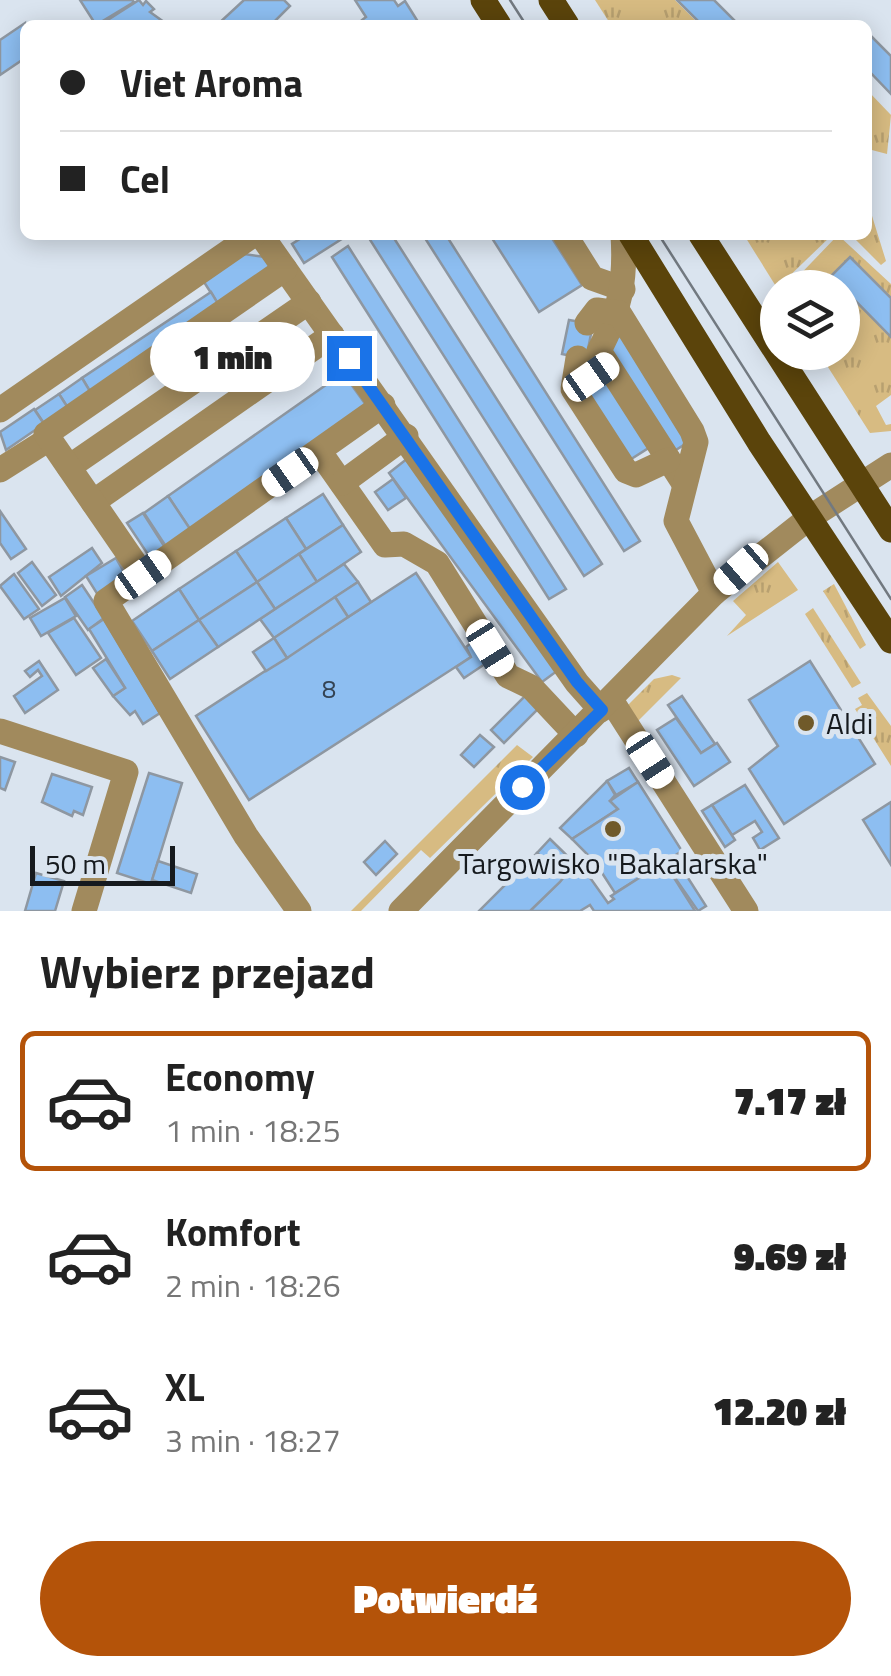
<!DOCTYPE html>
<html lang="pl">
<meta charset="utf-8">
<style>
body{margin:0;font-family:"Titillium Web",sans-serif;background:#f6f6f6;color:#222;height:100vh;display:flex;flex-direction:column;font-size:38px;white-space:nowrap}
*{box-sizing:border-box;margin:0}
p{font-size:32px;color:#767676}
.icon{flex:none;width:55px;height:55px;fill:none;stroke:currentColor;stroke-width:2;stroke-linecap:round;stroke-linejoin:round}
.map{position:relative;height:911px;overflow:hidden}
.side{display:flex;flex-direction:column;background:#fff;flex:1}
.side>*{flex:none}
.top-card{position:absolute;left:20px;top:20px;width:852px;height:220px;border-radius:15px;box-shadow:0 5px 25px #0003;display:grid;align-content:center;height:220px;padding:0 40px;background:#fff}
.tools{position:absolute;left:760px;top:270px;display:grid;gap:20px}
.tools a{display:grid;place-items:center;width:100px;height:100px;border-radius:50%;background:#fff;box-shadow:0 5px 25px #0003;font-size:50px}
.scale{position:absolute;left:30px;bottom:25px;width:145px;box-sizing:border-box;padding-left:10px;border:5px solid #161a1e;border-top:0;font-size:28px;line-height:35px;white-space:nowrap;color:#161a1e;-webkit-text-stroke:8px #dae4ef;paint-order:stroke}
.end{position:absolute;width:45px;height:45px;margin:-22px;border:12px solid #1a73e8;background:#fff;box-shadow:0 0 0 5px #fff}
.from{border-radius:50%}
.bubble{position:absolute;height:70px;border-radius:35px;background:#fff;box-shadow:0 5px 25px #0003;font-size:32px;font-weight:800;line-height:70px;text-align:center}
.car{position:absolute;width:30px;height:60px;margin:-30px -15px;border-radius:12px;box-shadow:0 0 8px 2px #0007;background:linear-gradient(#fff 24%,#345 0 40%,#fff 0 76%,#345 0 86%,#fff 0)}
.top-card b{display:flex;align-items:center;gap:35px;height:95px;font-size:38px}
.top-card b+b{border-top:2px solid #e0e0e0}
.top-card i{width:25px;height:25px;background:#222}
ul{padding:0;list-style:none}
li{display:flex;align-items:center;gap:30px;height:140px;margin:0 20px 15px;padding:0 20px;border:5px solid transparent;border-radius:15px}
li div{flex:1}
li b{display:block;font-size:38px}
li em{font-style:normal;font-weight:800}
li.current{border-color:#b45309}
li>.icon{width:90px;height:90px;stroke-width:1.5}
h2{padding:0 40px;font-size:45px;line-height:120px}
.cta{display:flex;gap:20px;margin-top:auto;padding:20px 40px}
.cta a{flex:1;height:115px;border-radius:60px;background:#b45309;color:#fff;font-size:40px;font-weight:800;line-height:115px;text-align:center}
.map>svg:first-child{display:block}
.grass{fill:url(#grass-tufts)}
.building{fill:#8dbef1;stroke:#8e97a1;stroke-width:2.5}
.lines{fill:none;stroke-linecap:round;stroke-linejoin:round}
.minor{stroke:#a18a5d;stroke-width:25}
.major{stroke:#5b440b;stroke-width:25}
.tram{stroke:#727980;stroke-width:2.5}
.route{stroke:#1a73e8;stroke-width:12}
.poi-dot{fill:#705a2a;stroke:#dae4ef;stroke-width:4}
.labels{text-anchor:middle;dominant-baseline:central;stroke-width:10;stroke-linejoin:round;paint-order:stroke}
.number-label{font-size:25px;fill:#344353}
.poi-label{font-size:30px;fill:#161a1e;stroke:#dae4ef;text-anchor:start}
</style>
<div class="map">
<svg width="891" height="911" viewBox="0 0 891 911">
<defs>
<pattern id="grass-tufts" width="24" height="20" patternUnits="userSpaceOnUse" patternTransform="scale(2.5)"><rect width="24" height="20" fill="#d7bb82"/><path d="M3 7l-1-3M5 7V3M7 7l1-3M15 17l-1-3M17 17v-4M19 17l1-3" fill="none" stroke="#b8a070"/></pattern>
</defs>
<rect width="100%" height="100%" fill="#dae4ef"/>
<g class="grass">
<polygon points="595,0 675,0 700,25 611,25"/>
<polygon points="868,91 891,115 887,154 868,149"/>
<polygon points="868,203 886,261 881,265 851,235 868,235"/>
<polygon points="744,235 832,235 777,288"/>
<polygon points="838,235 891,284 891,395 876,406 886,425 891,424 891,431 870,433 819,353 842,352 842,288 787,288"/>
<polygon points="778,562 798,590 727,636 746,615 733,601"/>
<polygon points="834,584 866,645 860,649 823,591"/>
<polygon points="813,608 861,683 852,688 805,614"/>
<polygon points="672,675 681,678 636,723 626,707 654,679"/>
<polygon points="867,693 891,726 891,766 855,709 862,705 858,698"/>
<polygon points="517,745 533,757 430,858 421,850 361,911 351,911"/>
</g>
<g class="building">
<polygon points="80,0 132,0 134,2 96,25"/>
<polygon points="139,0 143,5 146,1 154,9 150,12 168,25 103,23"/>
<polygon points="244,0 284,0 290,6 271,25 217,25"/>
<polygon points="355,0 394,0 398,6 405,1 420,25 365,25 362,20 366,17"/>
<polygon points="677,0 714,0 739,25 702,25"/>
<polygon points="25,23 25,58 0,75 0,40"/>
<polygon points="869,34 891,56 891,94 868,70"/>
<polygon points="306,235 348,235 304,263 292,244"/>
<polygon points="367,235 392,235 602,564 584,576"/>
<polygon points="423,235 446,235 640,541 624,551"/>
<polygon points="490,235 550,235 582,285 539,312"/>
<polygon points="348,246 566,589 549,599 332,257"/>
<polygon points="244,254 265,257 274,270 220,307 204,282"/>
<polygon points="850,257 891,298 891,337 831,276"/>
<polygon points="211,292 220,307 91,393 82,378"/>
<polygon points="569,320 593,324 586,359 562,354"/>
<polygon points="622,335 690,441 671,453 603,347"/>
<polygon points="343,373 366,405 192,532 168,496"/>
<polygon points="82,378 91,393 68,408 59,394"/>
<polygon points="608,380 650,447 628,461 585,395"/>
<polygon points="59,394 68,408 45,425 35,410"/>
<polygon points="34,409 44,424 6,450 0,432"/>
<polygon points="408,458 561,668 542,682 389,473"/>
<polygon points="393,479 406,498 388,510 375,492"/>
<polygon points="323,494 343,525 306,549 286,518"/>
<polygon points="168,496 192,532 167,548 144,513"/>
<polygon points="0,511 26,549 11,559 0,543"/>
<polygon points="143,513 166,549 151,559 127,523"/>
<polygon points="286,518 306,549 257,582 236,551"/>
<polygon points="343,525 361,552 317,582 299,554"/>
<polygon points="92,548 102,563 61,596 49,577"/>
<polygon points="236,551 257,582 199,620 179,589"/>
<polygon points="299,554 317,582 275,609 257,582"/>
<polygon points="116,558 127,577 98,595 86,576"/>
<polygon points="32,562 56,595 42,606 18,573"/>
<polygon points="344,564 358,582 274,638 260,619"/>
<polygon points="416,573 471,657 249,800 196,716"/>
<polygon points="14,574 39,609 24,619 0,586"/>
<polygon points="257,582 275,609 218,647 199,620"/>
<polygon points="358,582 371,602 348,617 335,597"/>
<polygon points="82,585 104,618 88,630 65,597"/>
<polygon points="179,589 199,620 152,651 132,621"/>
<polygon points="335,597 348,617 287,658 274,638"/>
<polygon points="65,598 76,616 41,636 30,618"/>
<polygon points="74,618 101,658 76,675 48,633"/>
<polygon points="104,619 160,713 143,724 135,711 130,715 113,696 125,688 89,629"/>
<polygon points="199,620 218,647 170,679 152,651"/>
<polygon points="274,638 287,658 266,671 253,652"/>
<polygon points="471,643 485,664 464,678 456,667 471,657 466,647"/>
<polygon points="106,659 125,688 113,696 93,668"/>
<polygon points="39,661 58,690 25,713 14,696 42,676 38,670 30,677 25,671"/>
<polygon points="810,661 875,764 784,824 749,769 778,746 749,700"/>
<polygon points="526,695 539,708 504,743 491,730"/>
<polygon points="682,696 715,744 701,753 668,705"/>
<polygon points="676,718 701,753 717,743 730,762 694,786 657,730"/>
<polygon points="480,735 494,747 474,767 461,755"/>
<polygon points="0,757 15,762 5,790 0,788"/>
<polygon points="629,768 638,782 616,795 607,781"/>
<polygon points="149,773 182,783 151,884 117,873"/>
<polygon points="52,774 92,787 83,815 74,811 72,816 42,802"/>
<polygon points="607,781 615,795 610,801 618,809 572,839 560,828"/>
<polygon points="638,782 682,851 615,893 595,862 572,839 618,809 610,801"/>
<polygon points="745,785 779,838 760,850 753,838 762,832 755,821 732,835 712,805"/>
<polygon points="891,802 891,865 863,820"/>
<polygon points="712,805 735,840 725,847 702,811"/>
<polygon points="550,839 591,879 608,903 614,899 611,896 664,862 695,911 594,911 590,905 580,911 530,911 563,878 537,853"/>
<polygon points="385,841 397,854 376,875 364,862"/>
<polygon points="537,853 563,878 560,882 530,911 479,911"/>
<polygon points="674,856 706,906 698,911 664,862"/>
<polygon points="158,861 197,874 191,893 152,880"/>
<polygon points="36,873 64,881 55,911 25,911"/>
</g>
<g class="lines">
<g class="minor">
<polyline points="261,235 577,683 601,710"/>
<polyline points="565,235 592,278 623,289"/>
<path d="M623 235C626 280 620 311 599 351L683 482"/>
<polyline points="587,323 597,310 619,313 692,431 696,442 676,521 714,593"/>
<polyline points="578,358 573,389 626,471 636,475 668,460"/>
<polyline points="0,410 253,235"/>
<polyline points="319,451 385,545 404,544 437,563 508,676 531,687 576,735"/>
<polyline points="69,467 309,302"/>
<polyline points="0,470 49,439"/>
<polyline points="342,483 406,436"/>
<polyline points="93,502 332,335"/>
<polyline points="143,575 46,434 285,269"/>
<polyline points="611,700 746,911"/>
<polyline points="0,731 126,772 84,911"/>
<polyline points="299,911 246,836 106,601 383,405"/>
<polyline points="401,911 714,593 809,518 891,465"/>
</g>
<g class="major">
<polyline points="483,0 499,25"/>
<polyline points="551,0 567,25"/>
<polyline points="631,235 759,442 891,641"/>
<polyline points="701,235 891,530"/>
</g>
<g class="tram">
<polyline points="510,0 526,25"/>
<polyline points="659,235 891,599"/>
</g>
</g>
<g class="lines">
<polyline class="route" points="349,358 577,682 602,710 522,787"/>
</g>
<g class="poi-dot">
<circle cx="806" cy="723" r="10"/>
<circle cx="613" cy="829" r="10"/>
</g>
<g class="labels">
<g class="number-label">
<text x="329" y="689">8</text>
</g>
<g class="poi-label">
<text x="826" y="723">Aldi</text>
<text x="613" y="863" text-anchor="middle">Targowisko "Bakalarska"</text>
</g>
</g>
</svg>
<div class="tools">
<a><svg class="icon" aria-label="layers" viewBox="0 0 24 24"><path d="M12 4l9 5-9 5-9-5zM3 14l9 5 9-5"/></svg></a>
</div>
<div class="scale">50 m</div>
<i class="end from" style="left:522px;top:787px"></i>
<i class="end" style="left:349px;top:358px"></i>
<div class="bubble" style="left:150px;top:322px;width:165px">1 min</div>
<i class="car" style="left:591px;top:377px;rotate:55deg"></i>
<i class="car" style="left:290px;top:472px;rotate:235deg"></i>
<i class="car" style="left:741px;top:569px;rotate:229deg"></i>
<i class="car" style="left:143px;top:575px;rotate:55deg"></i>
<i class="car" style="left:490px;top:648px;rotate:148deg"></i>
<i class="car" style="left:650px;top:760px;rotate:147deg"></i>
<div class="top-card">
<b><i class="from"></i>Viet Aroma</b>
<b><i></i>Cel</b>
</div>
</div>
<section class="side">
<h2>Wybierz przejazd</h2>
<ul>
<li class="current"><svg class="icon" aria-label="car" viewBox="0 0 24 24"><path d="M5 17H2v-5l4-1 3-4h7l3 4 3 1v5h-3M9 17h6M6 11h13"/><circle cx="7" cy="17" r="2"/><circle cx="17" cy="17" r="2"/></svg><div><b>Economy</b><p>1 min · 18:25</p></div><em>7.17 zł</em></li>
<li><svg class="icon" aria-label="car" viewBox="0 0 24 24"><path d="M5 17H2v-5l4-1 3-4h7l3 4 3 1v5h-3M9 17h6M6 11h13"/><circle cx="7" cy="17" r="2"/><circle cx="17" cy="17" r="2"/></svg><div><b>Komfort</b><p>2 min · 18:26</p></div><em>9.69 zł</em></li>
<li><svg class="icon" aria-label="car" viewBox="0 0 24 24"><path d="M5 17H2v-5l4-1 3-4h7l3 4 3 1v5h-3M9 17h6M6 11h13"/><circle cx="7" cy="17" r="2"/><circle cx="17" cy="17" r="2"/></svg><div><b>XL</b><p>3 min · 18:27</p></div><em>12.20 zł</em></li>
</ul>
<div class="cta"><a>Potwierdź</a></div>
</section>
